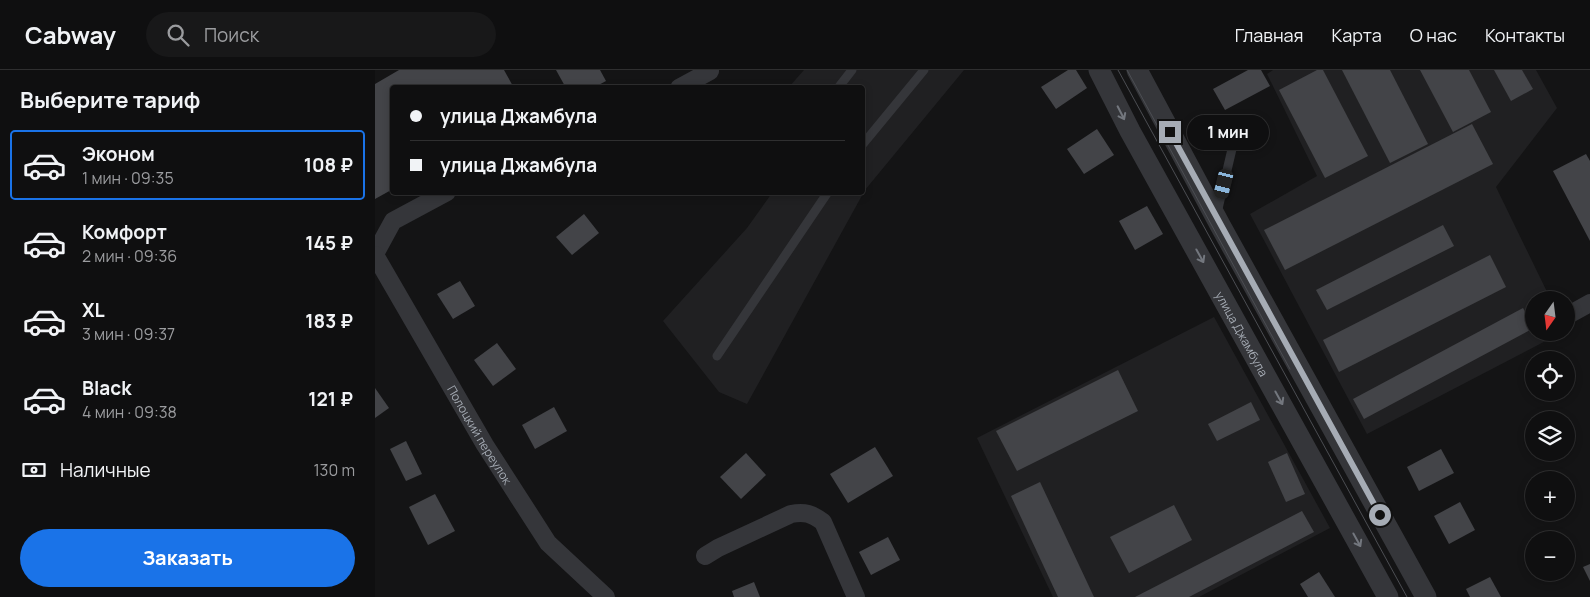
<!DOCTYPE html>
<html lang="ru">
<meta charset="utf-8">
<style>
body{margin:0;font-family:Manrope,sans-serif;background:#181819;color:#f1f3f6;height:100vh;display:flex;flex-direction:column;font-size:19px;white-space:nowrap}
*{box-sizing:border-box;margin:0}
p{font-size:16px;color:#9b9c9f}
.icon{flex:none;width:28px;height:28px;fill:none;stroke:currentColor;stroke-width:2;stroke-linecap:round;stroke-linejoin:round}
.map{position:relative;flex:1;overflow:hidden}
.sheet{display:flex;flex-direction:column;background:#0f0f10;width:375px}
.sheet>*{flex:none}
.guide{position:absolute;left:15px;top:15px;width:475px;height:110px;border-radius:5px;box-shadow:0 2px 8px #0003,0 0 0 1px #2f2f30;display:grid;align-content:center;height:110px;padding:0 20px;background:#0f0f10}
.needle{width:32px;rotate:194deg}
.fabs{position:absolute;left:1150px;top:221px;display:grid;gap:10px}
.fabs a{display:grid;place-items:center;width:50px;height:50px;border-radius:50%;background:#0f0f10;box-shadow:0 2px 8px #0003,0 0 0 1px #2f2f30;font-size:25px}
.end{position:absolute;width:22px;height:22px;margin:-11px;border:6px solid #a6acb5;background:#111;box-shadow:0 0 0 2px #111}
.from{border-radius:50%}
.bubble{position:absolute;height:35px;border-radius:18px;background:#0f0f10;box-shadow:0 2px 8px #0003,0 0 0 1px #2f2f30;font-size:16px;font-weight:700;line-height:35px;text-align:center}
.car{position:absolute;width:15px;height:30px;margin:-15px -8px;border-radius:6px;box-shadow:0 0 4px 1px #0007;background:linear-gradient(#222 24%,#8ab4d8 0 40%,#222 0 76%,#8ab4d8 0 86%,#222 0)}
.guide b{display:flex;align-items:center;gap:18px;height:48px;font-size:19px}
.guide b+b{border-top:1px solid #2f2f30}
.guide i{width:12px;height:12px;background:#f1f3f6}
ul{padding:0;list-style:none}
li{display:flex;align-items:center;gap:15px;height:70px;margin:0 10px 8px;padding:0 10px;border:2px solid transparent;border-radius:5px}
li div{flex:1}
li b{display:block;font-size:19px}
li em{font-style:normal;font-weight:700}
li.current{border-color:#1a73e8}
li>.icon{width:45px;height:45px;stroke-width:1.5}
h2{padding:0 20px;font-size:22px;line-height:60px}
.pay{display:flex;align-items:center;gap:12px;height:55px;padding:0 20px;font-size:19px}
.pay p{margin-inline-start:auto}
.button{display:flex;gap:10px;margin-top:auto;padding:10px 20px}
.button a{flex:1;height:58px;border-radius:30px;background:#1a73e8;color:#fff;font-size:20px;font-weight:700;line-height:58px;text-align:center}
header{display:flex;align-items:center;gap:30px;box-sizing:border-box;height:70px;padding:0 25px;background:#0f0f10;border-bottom:1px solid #2f2f30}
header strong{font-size:24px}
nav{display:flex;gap:28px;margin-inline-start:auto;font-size:18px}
.search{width:350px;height:45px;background:#181819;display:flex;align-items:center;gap:12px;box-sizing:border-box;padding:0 18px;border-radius:28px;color:#9b9c9f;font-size:19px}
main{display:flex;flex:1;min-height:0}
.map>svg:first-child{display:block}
.built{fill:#202022}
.building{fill:#434448}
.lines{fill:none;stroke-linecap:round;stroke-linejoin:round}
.service{stroke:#35363a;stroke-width:9}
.minor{stroke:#35363a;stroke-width:18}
.tertiary{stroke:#35363a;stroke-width:21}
.tram{stroke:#4c4e53;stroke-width:1}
.oneway{stroke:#73777e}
.route{stroke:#a6acb5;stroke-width:6}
.labels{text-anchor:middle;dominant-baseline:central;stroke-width:5;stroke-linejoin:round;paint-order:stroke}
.street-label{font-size:12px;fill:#a6acb5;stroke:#0f0f10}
</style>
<header>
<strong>Cabway</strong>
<div class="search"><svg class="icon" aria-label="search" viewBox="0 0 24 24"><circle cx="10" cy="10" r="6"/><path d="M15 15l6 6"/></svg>Поиск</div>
<nav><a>Главная</a><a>Карта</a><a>О нас</a><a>Контакты</a></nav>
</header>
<main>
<section class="sheet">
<h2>Выберите тариф</h2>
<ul>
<li class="current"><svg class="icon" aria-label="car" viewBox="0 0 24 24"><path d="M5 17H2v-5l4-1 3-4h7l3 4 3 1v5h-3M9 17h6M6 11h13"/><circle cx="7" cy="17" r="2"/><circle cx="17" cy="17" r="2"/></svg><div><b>Эконом</b><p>1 мин · 09:35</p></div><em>108 ₽</em></li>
<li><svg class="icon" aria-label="car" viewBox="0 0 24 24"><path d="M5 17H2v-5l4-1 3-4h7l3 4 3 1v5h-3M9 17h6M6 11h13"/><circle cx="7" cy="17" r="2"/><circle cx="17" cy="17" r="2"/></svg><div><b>Комфорт</b><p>2 мин · 09:36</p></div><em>145 ₽</em></li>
<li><svg class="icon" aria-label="car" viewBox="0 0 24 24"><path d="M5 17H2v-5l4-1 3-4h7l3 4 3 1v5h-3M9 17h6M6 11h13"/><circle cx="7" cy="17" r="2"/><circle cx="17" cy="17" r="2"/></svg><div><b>XL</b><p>3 мин · 09:37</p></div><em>183 ₽</em></li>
<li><svg class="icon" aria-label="car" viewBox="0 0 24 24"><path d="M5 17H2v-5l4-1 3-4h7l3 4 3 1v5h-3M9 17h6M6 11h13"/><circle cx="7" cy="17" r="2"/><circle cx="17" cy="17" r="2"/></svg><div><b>Black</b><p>4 мин · 09:38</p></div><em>121 ₽</em></li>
</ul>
<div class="pay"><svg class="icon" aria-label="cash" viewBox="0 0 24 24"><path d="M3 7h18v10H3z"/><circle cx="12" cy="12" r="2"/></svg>Наличные<p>130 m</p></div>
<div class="button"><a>Заказать</a></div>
</section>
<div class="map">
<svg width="1215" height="527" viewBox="0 0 1215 527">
<rect width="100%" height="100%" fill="#141415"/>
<g class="built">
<polygon points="429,0 589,0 490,120 372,334 344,322 288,251 372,158 397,123 488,122 488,18 414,17"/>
<polygon points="898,0 1161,0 1182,38 1121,117 1176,230 1159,230 1159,262 1186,263 992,364 875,144 942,106 892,4"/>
<polygon points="839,247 955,458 824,527 678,527 602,368"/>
</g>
<g class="building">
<polygon points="24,0 129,0 139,18 18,18 18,119 0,129 0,14"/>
<polygon points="181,0 225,0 231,11 218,18 191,18"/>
<polygon points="693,0 701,0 712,18 681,39 666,17"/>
<polygon points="873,0 886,0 895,16 850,40 838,19"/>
<polygon points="942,0 948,0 993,86 950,108 904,20"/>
<polygon points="967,0 1015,0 1053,74 1015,93"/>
<polygon points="1045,0 1094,0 1116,42 1078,62"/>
<polygon points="1119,0 1147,0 1158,19 1136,31"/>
<polygon points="1097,54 1118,94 910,200 889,160"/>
<polygon points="722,59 739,85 709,104 692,79"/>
<polygon points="1211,84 1215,91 1215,171 1178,101"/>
<polygon points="772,136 788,164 760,180 744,151"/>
<polygon points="209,144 224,163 197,185 181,167"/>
<polygon points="1068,155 1079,176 952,240 941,220"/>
<polygon points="1115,185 1131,217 964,302 948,270"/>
<polygon points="85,211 100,236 78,249 62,224"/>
<polygon points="1148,238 1159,258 989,349 978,329"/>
<polygon points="122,273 141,299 118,316 99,290"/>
<polygon points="743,300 763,341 642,401 621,361"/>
<polygon points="0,318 14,338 0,348"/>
<polygon points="876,332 885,350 842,371 833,354"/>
<polygon points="179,337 192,361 160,379 147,355"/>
<polygon points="31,371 47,404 31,411 15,379"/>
<polygon points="500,377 518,406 473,433 455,404"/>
<polygon points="1066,379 1079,403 1044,421 1032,397"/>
<polygon points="371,383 391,405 366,429 345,407"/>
<polygon points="912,383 930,424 911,432 893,392"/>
<polygon points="665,412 719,527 683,527 636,426"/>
<polygon points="60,424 80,461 53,475 34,437"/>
<polygon points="1085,432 1100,460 1074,474 1059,446"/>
<polygon points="799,435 817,470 754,503 735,467"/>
<polygon points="927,441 939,462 814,527 760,527"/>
<polygon points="513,467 525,490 496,505 484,482"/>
<polygon points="1215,494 1215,511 1208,497"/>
<polygon points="944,502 960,527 933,527 925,514"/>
<polygon points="1115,507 1126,527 1095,527 1091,519"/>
<polygon points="379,512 385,527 359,527 357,521"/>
</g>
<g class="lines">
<g class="service">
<polyline points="463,18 477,0"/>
<polyline points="488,74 549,0"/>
<polyline points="842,143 861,62"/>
<polyline points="342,286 453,122"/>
</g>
<g class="minor">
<polyline points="304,18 335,1"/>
<polyline points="0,184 18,151 72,122"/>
<path id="s1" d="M0 185 110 375 173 473 231 527"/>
<polyline points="1197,243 1215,233"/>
<path d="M330 486 343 478 416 444C430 441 437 444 448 452L481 527"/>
</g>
<g class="tertiary">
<path id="s2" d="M724 0 755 61 1013 527"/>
<polyline points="762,0 845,155 1051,527"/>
</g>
<g class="tram">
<polyline points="743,0 1032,527"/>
<polyline points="752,0 915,299"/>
</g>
</g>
<defs><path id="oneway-shaft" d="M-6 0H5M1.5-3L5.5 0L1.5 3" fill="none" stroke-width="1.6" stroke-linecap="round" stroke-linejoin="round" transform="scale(1.25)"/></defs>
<g class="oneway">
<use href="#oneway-shaft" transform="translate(746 43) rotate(63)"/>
<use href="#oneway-shaft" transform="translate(825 186) rotate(61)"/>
<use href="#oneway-shaft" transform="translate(904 328) rotate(61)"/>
<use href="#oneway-shaft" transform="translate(982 470) rotate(61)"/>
</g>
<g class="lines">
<polyline class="route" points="795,62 1005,445"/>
</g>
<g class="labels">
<g class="street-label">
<text stroke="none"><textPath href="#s2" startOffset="300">улица Джамбула</textPath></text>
<text stroke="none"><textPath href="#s1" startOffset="208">Полоцкий переулок</textPath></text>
</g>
</g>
</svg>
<div class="fabs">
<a><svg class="needle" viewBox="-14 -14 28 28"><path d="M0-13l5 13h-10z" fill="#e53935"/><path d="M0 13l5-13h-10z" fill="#9b9c9f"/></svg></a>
<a><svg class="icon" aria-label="locate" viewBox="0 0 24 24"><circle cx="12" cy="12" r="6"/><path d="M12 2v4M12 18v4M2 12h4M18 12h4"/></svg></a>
<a><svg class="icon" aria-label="layers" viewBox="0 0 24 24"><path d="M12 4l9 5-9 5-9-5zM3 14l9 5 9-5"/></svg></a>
<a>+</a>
<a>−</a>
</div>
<i class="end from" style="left:1005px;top:445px"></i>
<i class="end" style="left:795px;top:62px"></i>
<div class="bubble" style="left:812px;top:45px;width:82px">1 мин</div>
<i class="car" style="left:849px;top:114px;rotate:194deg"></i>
<div class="guide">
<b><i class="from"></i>улица Джамбула</b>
<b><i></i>улица Джамбула</b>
</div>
</div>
</main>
